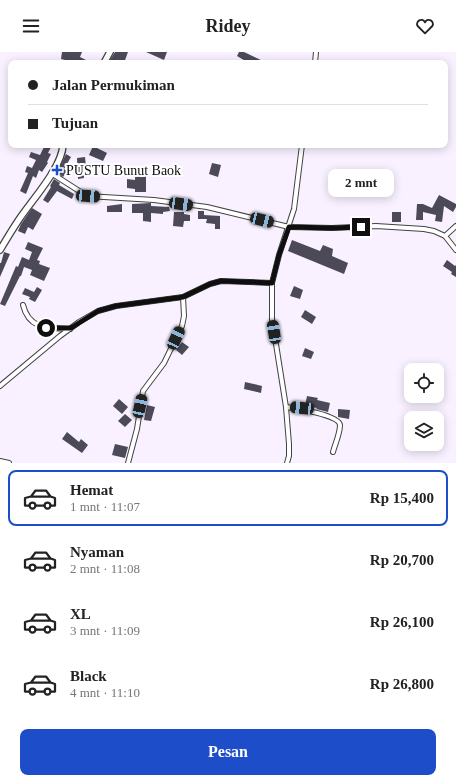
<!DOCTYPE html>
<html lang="id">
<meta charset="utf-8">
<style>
body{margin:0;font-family:"Times New Roman",serif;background:#f2f2f2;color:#222;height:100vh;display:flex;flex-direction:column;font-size:15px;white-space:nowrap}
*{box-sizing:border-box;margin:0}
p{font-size:13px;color:#767676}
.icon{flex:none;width:22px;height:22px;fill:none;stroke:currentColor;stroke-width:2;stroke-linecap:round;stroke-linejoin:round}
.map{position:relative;height:411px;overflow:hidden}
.sheet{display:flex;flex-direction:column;background:#fff;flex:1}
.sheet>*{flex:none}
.banner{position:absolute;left:8px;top:8px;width:440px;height:88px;border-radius:8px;box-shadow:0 2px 10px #0003;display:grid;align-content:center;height:88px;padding:0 20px;background:#fff}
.fabs{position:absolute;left:404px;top:311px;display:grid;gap:8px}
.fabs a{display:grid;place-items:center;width:40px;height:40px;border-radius:8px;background:#fff;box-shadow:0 2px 10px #0003;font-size:20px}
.end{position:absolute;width:18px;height:18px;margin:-9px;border:5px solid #0f0f0f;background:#fff;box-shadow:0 0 0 2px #fff}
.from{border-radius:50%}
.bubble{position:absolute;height:28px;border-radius:8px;background:#fff;box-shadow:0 2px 10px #0003;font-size:13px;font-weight:600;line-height:28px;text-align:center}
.car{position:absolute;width:12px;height:24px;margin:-12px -6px;border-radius:5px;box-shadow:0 0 3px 1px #0007;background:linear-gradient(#222 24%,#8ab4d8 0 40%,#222 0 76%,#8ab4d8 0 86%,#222 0)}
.banner b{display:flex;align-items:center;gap:14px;height:38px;font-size:15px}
.banner b+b{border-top:1px solid #e0e0e0}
.banner i{width:10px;height:10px;background:#222}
ul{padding:7px 0 0;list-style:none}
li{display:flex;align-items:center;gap:12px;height:56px;margin:0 8px 6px;padding:0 12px;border:2px solid transparent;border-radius:8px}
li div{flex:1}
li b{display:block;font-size:15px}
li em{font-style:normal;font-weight:600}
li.current{border-color:#1d4dc9}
li>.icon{width:36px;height:36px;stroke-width:1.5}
.primary-button{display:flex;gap:8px;margin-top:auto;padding:8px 20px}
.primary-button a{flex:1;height:46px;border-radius:8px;background:#1d4dc9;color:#fff;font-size:16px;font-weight:600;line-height:46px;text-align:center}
header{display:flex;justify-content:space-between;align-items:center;height:52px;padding:0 20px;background:#fff;font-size:18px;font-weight:600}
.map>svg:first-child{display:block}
.building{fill:#4c4a58}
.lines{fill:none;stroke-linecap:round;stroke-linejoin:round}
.minor-casing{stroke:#424242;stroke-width:6}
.tertiary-casing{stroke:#424242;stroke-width:8}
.minor{stroke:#fff;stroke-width:4}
.tertiary{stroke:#fff;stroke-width:5.5}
.route{stroke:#0f0f0f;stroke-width:5}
.poi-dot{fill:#1d4dc9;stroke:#fff;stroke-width:1.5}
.labels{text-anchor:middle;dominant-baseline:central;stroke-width:4;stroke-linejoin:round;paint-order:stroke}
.poi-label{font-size:14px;fill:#0f0f0f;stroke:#fff;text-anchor:start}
</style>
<header><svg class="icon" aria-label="menu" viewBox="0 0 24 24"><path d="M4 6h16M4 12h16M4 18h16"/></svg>Ridey<svg class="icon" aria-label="heart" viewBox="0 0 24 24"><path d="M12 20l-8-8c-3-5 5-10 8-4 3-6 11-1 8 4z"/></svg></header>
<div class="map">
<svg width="456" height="411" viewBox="0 0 456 411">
<rect width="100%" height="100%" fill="#f9f1ff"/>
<g class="building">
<polygon points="62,0 82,0 80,5 92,11 78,11 61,7"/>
<polygon points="115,0 128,0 124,11 115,11 110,8"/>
<polygon points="146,0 167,0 164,8"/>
<polygon points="239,0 244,0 267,11 247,11 247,10 237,4"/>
<polygon points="45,93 52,93 48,101 51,102 47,110 48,111 42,120 39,118 36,126 33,124 26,142 20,139 28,121 25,120 27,114 32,116 36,108 29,105 31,100 40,103"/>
<polygon points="93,94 107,101 103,109 89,103"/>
<polygon points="66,102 71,105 64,117 67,119 63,125 57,121"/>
<polygon points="85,105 86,115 84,115 84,126 78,127 77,106"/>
<polygon points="212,111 221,113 218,125 209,122"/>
<polygon points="135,123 146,123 146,140 135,140 135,137 127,136 127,127 135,128"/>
<polygon points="54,127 60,131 59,133 74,142 72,147 57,139 48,151 43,148 51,135 50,134"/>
<polygon points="439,143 456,152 456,155 453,160 444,154 442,170 435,169 436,163 423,160 423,168 416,168 417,152 423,152 432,156"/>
<polygon points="151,151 151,154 169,155 170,159 163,160 163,162 151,161 151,170 143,169 143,161 132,161 132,152"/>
<polygon points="122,152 122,160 107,160 107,154"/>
<polygon points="32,156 42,162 33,178 28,175 25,182 18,179 21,172"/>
<polygon points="198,159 204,159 204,163 220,164 220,177 215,177 215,172 206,171 207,167 198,167"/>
<polygon points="174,160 184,160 184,162 190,163 190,169 184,169 183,175 173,174"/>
<rect x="392" y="160" width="9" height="10"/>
<polygon points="292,188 320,199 323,193 333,197 332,204 348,211 344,222 288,199"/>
<polygon points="28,190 43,196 37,208 40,209 39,212 50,216 44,229 30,223 32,218 24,215 21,224 20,224 5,254 0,252 16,214 18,215 22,205 29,208 32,200 25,197"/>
<polygon points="4,200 10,202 0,225 0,211 1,211"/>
<polygon points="447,208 455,214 456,213 456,225 451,222 452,220 443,214"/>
<polygon points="294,234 303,238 300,247 290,244"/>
<polygon points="37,235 42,238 35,250 29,247 30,245 22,242 25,236 34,240"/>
<polygon points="305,258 316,265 312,272 301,265"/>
<polygon points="182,290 189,295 182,303 176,298"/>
<polygon points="305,296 314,300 311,307 302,304"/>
<polygon points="245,330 262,334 261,341 244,337"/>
<polygon points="307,344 318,346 317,348 330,351 328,360 316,357 317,356 305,354"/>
<polygon points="119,347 128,355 122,362 113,354"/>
<polygon points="147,353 155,355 151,369 144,368"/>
<polygon points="338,357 350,358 349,367 338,365"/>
<polygon points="125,362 132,368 125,375 118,369"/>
<polygon points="67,380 79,390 81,387 88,393 82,401 62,387"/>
<polygon points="115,392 128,395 125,406 112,403"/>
</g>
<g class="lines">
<g class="minor-casing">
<g id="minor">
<polyline points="315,11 316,0"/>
<polyline points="51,121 87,144 154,148 207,155 289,175 332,176 376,174 424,177 434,179 445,184 456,198"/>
<polyline points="445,184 456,174"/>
<path d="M23 253C29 278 49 276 70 277"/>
<polyline points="0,334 60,284 79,270 98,259 116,254 183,245 210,232 221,229 272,231"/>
<path d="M286 355C295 356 339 363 340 373 340 382 335 392 333 400"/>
<polyline points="0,409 9,411"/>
<polyline points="128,411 137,377 143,339 164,311 182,274 184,264 183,245"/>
<polyline points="287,411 289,404 289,392 286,355 272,267 272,231 279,203 294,157 302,93"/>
</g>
</g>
<g class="tertiary-casing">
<g id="tertiary">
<polyline points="104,11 110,0"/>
<path d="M0 198C6 188 12 178 18 169 31 149 62 116 63 93"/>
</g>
</g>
<use href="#minor" class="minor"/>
<use href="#tertiary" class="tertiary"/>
</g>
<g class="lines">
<polyline class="route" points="46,276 71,276 98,259 116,254 183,245 210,232 221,229 272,231 279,203 289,175 332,176 361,175"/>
</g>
<path class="poi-dot" d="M55 112h4v4h4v4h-4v4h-4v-4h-4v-4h4z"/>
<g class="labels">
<g class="poi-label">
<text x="66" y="118">PUSTU Bunut Baok</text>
</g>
</g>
</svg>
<div class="fabs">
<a><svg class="icon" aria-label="locate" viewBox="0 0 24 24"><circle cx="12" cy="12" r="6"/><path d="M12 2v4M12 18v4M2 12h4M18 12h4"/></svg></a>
<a><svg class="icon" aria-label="layers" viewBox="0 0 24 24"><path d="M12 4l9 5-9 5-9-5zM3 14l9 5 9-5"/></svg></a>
</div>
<i class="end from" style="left:46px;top:276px"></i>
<i class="end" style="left:361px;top:175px"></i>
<div class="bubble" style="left:328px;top:117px;width:66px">2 mnt</div>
<i class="car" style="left:88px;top:144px;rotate:94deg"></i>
<i class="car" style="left:181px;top:152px;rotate:98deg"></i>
<i class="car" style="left:262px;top:168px;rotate:104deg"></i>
<i class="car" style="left:274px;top:280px;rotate:351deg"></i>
<i class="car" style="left:176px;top:286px;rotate:25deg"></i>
<i class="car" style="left:140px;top:354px;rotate:12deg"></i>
<i class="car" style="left:302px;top:356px;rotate:276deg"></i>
<div class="banner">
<b><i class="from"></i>Jalan Permukiman</b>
<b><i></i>Tujuan</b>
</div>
</div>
<section class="sheet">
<ul>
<li class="current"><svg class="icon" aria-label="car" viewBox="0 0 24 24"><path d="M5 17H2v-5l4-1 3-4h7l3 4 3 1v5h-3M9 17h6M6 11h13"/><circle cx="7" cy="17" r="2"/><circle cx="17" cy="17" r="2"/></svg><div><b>Hemat</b><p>1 mnt · 11:07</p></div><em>Rp 15,400</em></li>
<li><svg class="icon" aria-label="car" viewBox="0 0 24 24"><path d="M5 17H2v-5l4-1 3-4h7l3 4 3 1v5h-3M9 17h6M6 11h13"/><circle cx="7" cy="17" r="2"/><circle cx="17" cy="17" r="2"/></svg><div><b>Nyaman</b><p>2 mnt · 11:08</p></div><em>Rp 20,700</em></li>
<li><svg class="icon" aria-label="car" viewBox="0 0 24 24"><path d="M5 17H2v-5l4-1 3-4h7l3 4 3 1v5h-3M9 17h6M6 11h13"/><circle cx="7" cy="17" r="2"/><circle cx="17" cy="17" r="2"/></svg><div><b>XL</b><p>3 mnt · 11:09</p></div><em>Rp 26,100</em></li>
<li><svg class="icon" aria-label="car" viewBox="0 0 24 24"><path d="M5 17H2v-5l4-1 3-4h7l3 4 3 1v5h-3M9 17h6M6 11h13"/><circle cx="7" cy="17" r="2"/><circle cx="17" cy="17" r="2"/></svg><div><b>Black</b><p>4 mnt · 11:10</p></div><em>Rp 26,800</em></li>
</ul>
<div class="primary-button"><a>Pesan</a></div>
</section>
